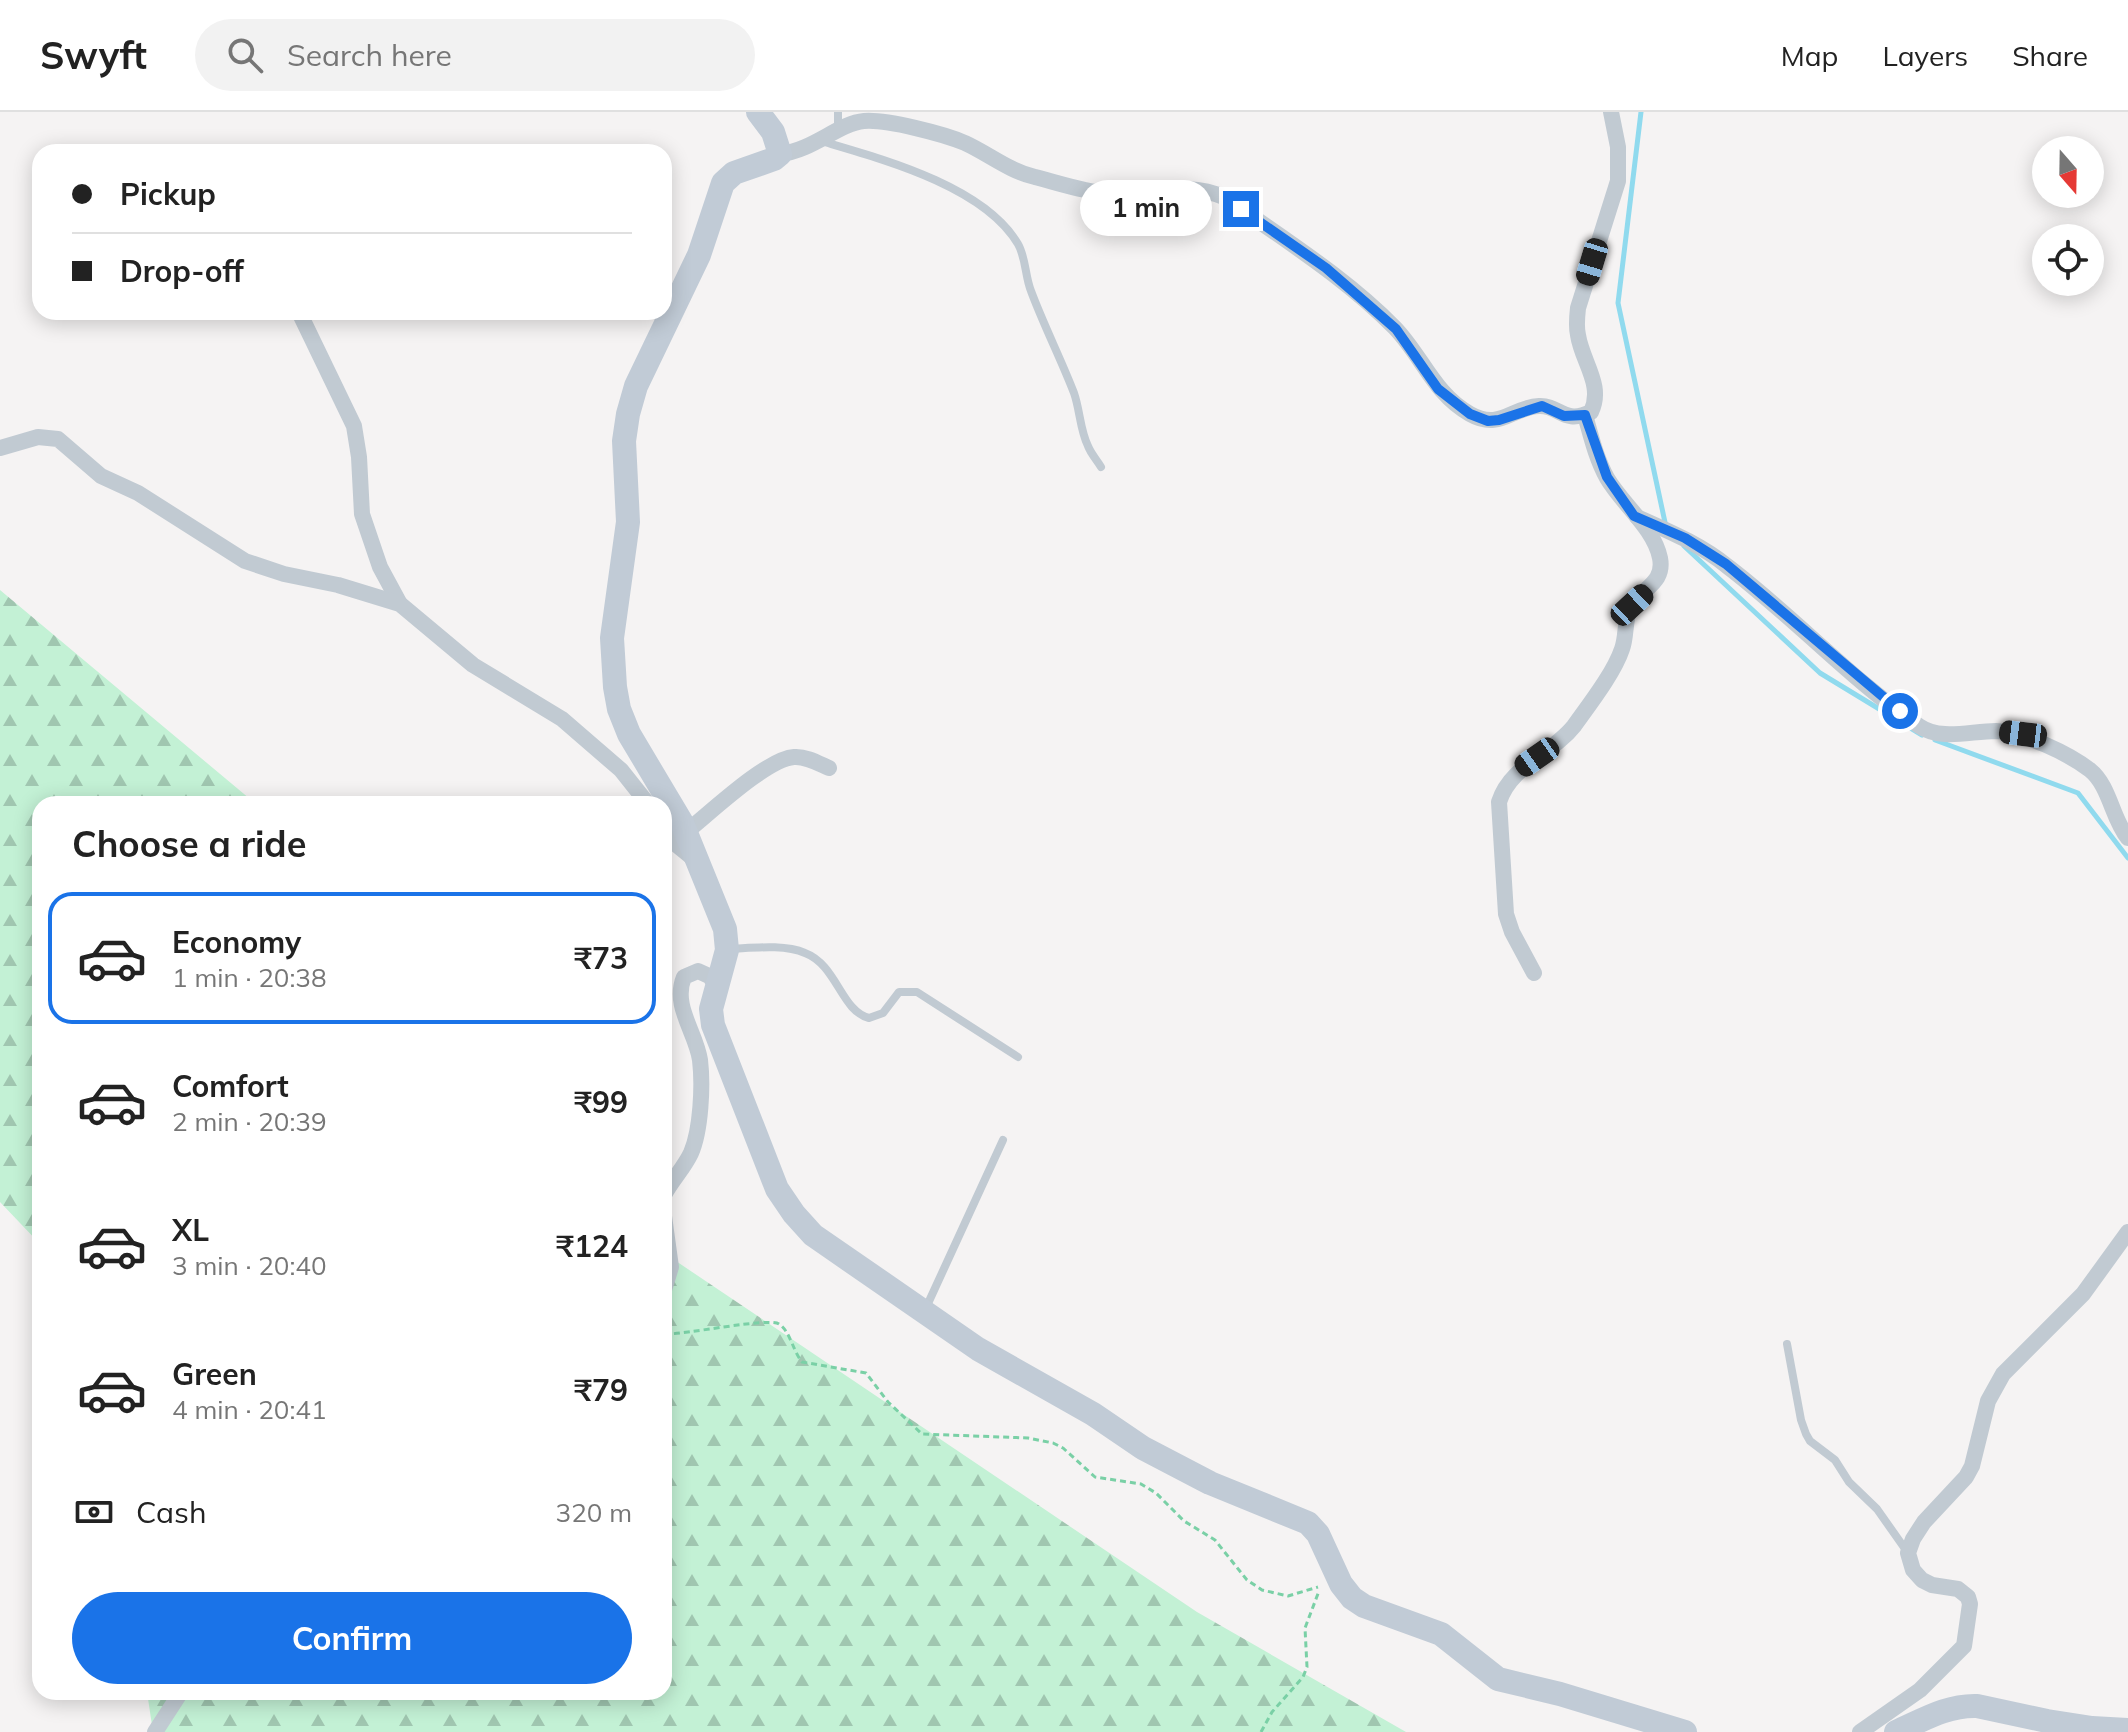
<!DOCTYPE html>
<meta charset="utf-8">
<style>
body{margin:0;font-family:Mulish,sans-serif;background:#f2f2f2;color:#222;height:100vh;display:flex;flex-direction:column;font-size:30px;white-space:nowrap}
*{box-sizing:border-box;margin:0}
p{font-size:26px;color:#767676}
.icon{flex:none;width:44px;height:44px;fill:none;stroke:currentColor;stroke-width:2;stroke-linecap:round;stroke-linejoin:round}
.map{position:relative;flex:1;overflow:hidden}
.sheet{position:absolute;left:32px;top:684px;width:640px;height:904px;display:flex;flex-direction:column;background:#fff;border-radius:24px;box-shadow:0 4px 20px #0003}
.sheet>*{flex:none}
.banner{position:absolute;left:32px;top:32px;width:640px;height:176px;border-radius:24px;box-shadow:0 4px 20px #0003;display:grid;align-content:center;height:176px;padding:0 40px;background:#fff}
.needle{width:52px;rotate:160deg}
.buttons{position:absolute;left:2032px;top:24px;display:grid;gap:16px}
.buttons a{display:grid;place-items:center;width:72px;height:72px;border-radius:50%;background:#fff;box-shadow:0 4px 20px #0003;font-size:40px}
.end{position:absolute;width:36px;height:36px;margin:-18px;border:10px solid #1a73e8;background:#fff;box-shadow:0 0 0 4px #fff}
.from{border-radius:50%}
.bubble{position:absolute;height:56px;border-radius:28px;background:#fff;box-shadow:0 4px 20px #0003;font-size:26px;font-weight:700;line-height:56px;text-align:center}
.car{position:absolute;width:24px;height:48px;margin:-24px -12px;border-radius:10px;box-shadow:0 0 6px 2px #0007;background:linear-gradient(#222 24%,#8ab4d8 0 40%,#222 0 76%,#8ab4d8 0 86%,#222 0)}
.banner b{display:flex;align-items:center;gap:28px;height:76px;font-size:30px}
.banner b+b{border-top:2px solid #e0e0e0}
.banner i{width:20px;height:20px;background:#222}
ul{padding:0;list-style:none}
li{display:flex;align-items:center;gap:24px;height:132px;margin:0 16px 12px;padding:0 24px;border:4px solid transparent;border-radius:24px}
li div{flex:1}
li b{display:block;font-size:30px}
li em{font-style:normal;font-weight:700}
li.selected{border-color:#1a73e8}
li>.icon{width:72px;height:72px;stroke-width:1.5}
h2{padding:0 40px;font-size:36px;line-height:96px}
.pay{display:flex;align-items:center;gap:20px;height:88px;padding:0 40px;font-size:30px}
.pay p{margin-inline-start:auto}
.cta{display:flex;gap:16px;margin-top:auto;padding:16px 40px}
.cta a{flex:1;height:92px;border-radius:48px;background:#1a73e8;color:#fff;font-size:32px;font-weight:700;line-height:92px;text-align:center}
header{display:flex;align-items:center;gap:48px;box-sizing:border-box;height:112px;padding:0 40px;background:#fff;border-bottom:2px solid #e0e0e0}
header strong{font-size:38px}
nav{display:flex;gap:44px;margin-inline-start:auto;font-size:28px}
.search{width:560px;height:72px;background:#f2f2f2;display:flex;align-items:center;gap:20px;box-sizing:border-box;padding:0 28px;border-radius:44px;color:#767676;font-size:30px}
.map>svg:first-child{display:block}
.forest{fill:url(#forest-firs)}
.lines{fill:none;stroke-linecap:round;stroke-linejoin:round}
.stream{stroke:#90daee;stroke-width:5}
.path{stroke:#7ad0a6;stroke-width:3;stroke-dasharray:6 4;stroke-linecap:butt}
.lane{stroke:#c1cad2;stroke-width:8}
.street{stroke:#c1cad2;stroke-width:16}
.secondary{stroke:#c1cbd6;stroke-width:24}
.route{stroke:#1a73e8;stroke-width:10}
</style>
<header>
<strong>Swyft</strong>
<div class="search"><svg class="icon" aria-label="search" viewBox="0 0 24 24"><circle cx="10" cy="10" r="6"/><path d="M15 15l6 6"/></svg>Search here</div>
<nav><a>Map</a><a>Layers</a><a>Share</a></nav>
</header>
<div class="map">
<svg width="2128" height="1620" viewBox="0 0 2128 1620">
<defs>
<pattern id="forest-firs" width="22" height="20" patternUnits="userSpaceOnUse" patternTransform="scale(2)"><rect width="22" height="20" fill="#c3f1d5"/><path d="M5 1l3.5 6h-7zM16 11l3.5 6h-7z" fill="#a0c6b0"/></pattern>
</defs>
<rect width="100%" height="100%" fill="#f5f3f3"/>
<g class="forest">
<polygon points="0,478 256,692 40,692 40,1132 0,1090"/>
<polygon points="664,1141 1197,1500 1406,1620 153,1620 147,1580 664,1580"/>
</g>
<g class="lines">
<g class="stream">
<polyline points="1641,0 1618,191 1666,415"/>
<polyline points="1684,434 1820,561 1922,623"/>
<polyline points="1935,628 2078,681 2128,746"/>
</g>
<g class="path">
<path d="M664 1222C685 1223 768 1205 779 1212 790 1219 793 1239 802 1250L866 1261 888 1290 922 1322 1028 1326 1053 1331 1063 1336 1095 1365 1141 1372 1156 1381 1184 1409 1215 1428 1247 1468 1262 1478 1288 1484 1318 1475"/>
<polyline points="1261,1620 1272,1600 1303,1565 1307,1555 1305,1516 1319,1479"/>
</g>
<g class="lane">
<polyline points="838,0 838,19"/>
<path d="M821 29C882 47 984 74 1018 132 1026 146 1025 164 1031 179 1044 214 1061 247 1074 281 1080 298 1080 318 1088 334 1091 342 1097 348 1101 355"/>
<path d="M730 837C753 836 784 832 805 841 837 853 841 899 869 906L883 901 899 880H917L1018 945"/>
<polyline points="925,1198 1003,1028"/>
<polyline points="1787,1232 1801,1308 1806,1322 1810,1329 1835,1348 1849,1370 1877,1397 1908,1441"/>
</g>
<g class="street">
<path d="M780 42C812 39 839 11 864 9 886 7 944 22 965 31 989 42 1009 59 1035 65 1062 72 1091 82 1119 82 1158 81 1187 69 1226 86 1283 127 1345 165 1395 216 1422 244 1434 282 1470 302 1500 319 1512 295 1539 294 1560 293 1563 313 1591 300 1604 273 1582 250 1578 223 1576 215 1577 205 1578 196L1618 69V35L1611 0"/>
<polyline points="299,200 354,314 359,345 362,402 380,455 400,492"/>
<polyline points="0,336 38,325 58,327 101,364 138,381 245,449 284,462 338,473 400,492 473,553 562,607 621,658 648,692"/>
<path d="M1637 405C1668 419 1700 432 1727 454 1793 504 1850 567 1919 614 1941 629 1970 619 1996 619 2023 620 2068 641 2090 658 2110 674 2112 707 2128 726"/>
<polyline points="664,716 678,734 694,747"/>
<path d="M686 720C709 702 766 647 794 645 806 644 818 651 829 656"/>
<path d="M1534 861 1512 820 1506 802 1499 690C1511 653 1551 643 1574 614 1589 593 1614 561 1622 537 1627 524 1624 507 1631 495 1641 476 1665 472 1660 446 1654 416 1622 392 1607 366 1596 346 1591 324 1585 303"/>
<path d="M664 1083C672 1068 684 1056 691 1041 701 1018 703 973 700 948 696 920 672 894 684 865L698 859 709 864 716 872"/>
<polyline points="664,1104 671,1155 664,1178"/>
<polyline points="155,1620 181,1580"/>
<polyline points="1860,1620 1920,1578 1964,1534 1970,1492 1968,1485 1958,1477 1932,1473 1922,1468 1913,1458 1908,1441 1913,1427 1924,1410 1966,1365 1972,1354 1988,1289 2003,1262 2083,1182 2128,1120"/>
</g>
<g class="secondary">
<polyline points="758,0 773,20 780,42 774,47 734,61 723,71 699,143 636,274 628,302 624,329 628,410 612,526 615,575 619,597 629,622 682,711 725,817 727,838 711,897 713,913 777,1077 794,1102 813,1123 978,1237 1093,1302 1143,1336 1210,1371 1308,1411 1318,1422 1341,1472 1352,1486 1364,1494 1441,1522 1498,1567 1560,1582 1685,1620"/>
<path d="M1896 1620C1923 1608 1947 1593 1977 1594L2047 1609 2092 1616 2128 1618"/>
</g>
</g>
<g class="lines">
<polyline class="route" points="1241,97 1326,156 1396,217 1438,277 1470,302 1488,309 1499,308 1542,294 1564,304 1585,303 1607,365 1634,404 1685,426 1726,452 1900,599"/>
</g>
</svg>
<div class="buttons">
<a><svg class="needle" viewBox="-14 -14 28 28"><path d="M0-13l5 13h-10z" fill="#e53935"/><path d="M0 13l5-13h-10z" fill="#767676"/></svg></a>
<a><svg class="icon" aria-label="locate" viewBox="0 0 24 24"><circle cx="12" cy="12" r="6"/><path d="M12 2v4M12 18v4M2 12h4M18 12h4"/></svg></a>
</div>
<i class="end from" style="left:1900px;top:599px"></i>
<i class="end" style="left:1241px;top:97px"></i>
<div class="bubble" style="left:1080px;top:68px;width:132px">1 min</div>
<i class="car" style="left:1592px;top:150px;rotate:197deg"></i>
<i class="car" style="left:1632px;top:493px;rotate:47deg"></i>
<i class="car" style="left:2023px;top:622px;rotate:277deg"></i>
<i class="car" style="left:1537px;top:645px;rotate:235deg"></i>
<div class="banner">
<b><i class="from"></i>Pickup</b>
<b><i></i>Drop-off</b>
</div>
<section class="sheet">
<h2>Choose a ride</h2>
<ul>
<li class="selected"><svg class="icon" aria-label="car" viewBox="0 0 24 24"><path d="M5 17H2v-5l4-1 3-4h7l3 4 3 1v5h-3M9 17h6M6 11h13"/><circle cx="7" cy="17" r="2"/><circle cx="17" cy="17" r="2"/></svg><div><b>Economy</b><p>1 min · 20:38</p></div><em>₹73</em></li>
<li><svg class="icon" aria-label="car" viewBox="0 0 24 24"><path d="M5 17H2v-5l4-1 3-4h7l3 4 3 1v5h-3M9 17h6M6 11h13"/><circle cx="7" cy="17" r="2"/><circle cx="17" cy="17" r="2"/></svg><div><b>Comfort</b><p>2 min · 20:39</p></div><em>₹99</em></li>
<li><svg class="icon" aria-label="car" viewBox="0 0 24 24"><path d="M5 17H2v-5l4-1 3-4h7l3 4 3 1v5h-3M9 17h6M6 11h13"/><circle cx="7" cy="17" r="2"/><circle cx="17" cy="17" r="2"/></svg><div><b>XL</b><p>3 min · 20:40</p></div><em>₹124</em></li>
<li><svg class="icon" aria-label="car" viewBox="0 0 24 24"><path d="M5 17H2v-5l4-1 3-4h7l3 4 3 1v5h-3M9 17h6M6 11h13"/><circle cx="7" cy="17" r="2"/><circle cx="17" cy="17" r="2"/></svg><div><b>Green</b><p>4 min · 20:41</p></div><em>₹79</em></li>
</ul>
<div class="pay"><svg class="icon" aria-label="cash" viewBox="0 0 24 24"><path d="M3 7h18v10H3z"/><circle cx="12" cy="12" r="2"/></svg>Cash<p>320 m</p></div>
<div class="cta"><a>Confirm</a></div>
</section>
</div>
